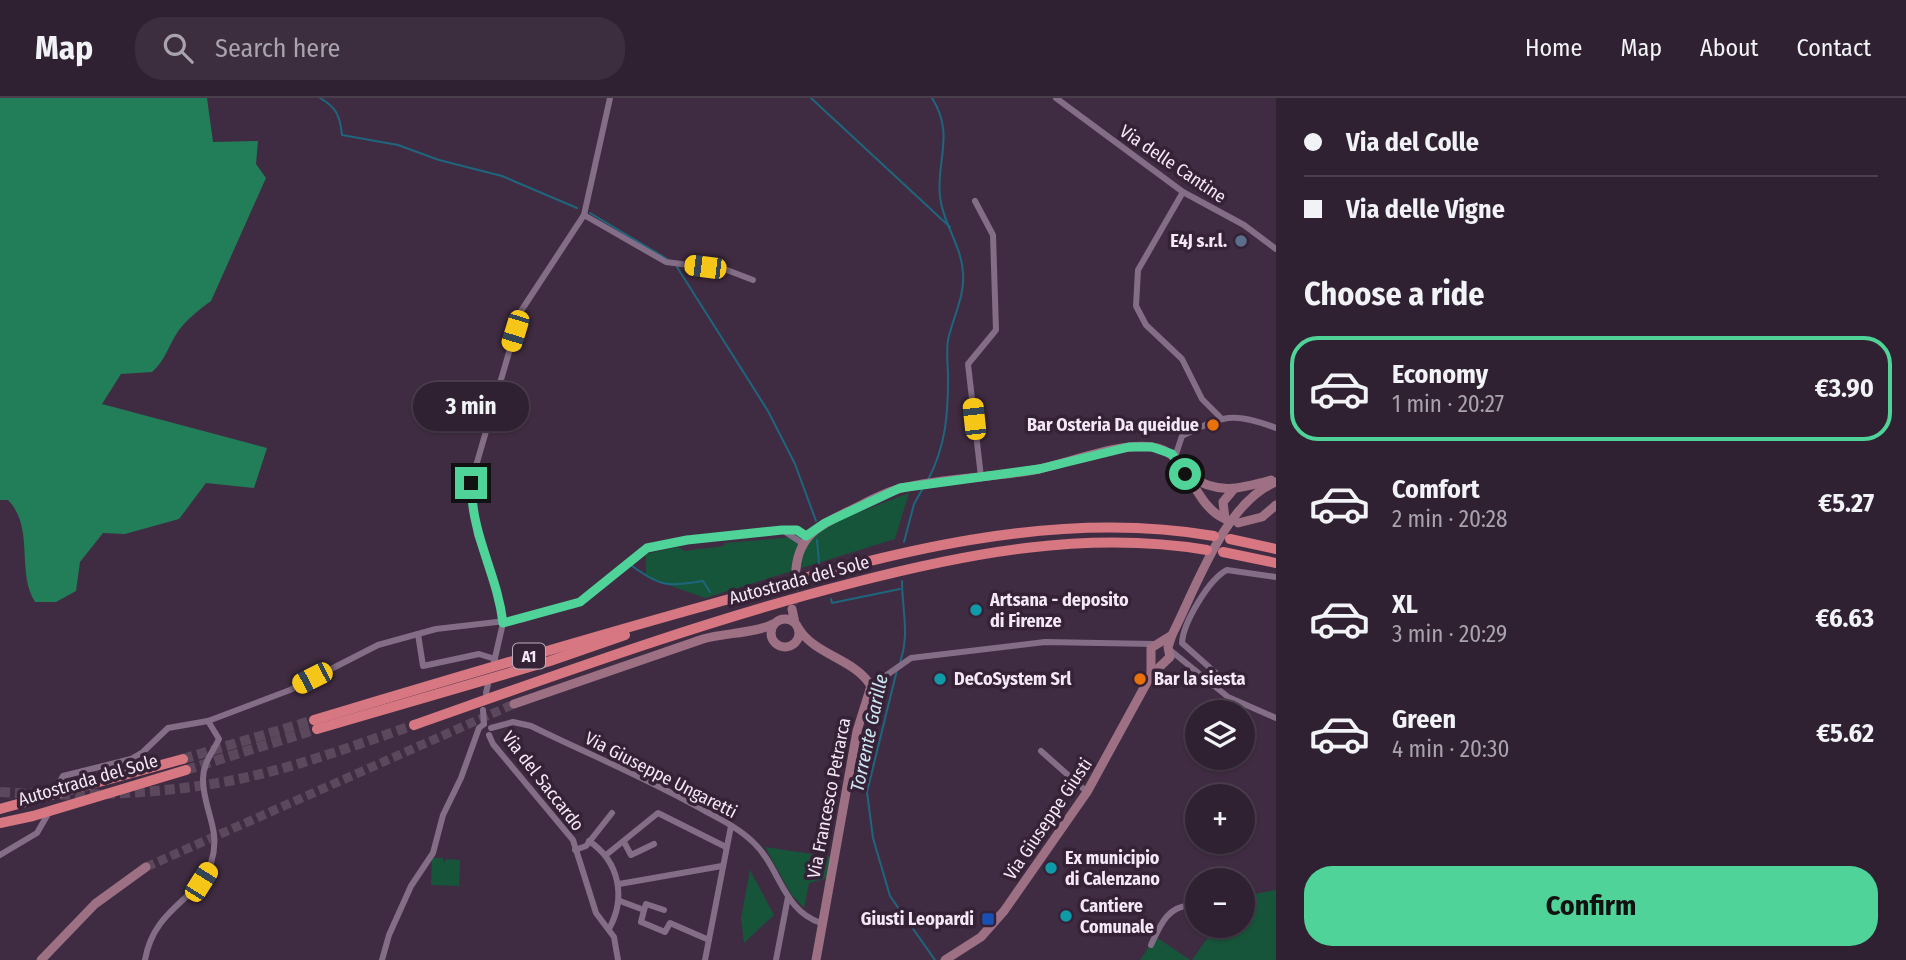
<!DOCTYPE html>
<meta charset="utf-8">
<style>
body{margin:0;font-family:"Fira Sans Condensed",sans-serif;background:#3c2e3e;color:#f1f3f6;height:100vh;display:flex;flex-direction:column;font-size:26px;white-space:nowrap}
*{box-sizing:border-box;margin:0}
p{font-size:23px;color:#a8a3ac}
.icon{flex:none;width:38px;height:38px;fill:none;stroke:currentColor;stroke-width:2;stroke-linecap:round;stroke-linejoin:round}
.map{position:relative;flex:1;overflow:hidden}
.drawer{display:flex;flex-direction:column;background:#302132;width:630px}
.drawer>*{flex:none}
.top-card{display:grid;align-content:center;height:154px;padding:0 28px;background:#302132}
.controls{position:absolute;left:1185px;top:602px;display:grid;gap:14px}
.controls a{display:grid;place-items:center;width:70px;height:70px;border-radius:50%;background:#302132;box-shadow:0 2px 5px #0004,0 0 0 2px #4b3e4d;font-size:35px}
.end{position:absolute;width:32px;height:32px;margin:-16px;border:9px solid #4fd399;background:#111;box-shadow:0 0 0 4px #111}
.from{border-radius:50%}
.bubble{position:absolute;height:49px;border-radius:24px;background:#302132;box-shadow:0 2px 5px #0004,0 0 0 2px #4b3e4d;font-size:23px;font-weight:700;line-height:49px;text-align:center}
.car{position:absolute;width:21px;height:42px;margin:-21px -10px;border-radius:9px;box-shadow:0 0 5px 2px #0007;background:linear-gradient(#f5c518 24%,#345 0 40%,#f5c518 0 76%,#345 0 86%,#f5c518 0)}
.top-card b{display:flex;align-items:center;gap:24px;height:66px;font-size:26px}
.top-card b+b{border-top:2px solid #4b3e4d}
.top-card i{width:18px;height:18px;background:#f1f3f6}
ul{padding:0;list-style:none}
li{display:flex;align-items:center;gap:21px;height:105px;margin:0 14px 10px;padding:0 14px;border:4px solid transparent;border-radius:28px}
li div{flex:1}
li b{display:block;font-size:26px}
li em{font-style:normal;font-weight:700}
li.on{border-color:#4fd399}
li>.icon{width:63px;height:63px;stroke-width:1.5}
h2{padding:0 28px;font-size:32px;line-height:84px}
.button{display:flex;gap:14px;margin-top:auto;padding:14px 28px}
.button a{flex:1;height:80px;border-radius:28px;background:#4fd399;color:#111;font-size:28px;font-weight:700;line-height:80px;text-align:center}
header{display:flex;align-items:center;gap:42px;box-sizing:border-box;height:98px;padding:0 35px;background:#302132;border-bottom:2px solid #4b3e4d}
header strong{font-size:33px}
nav{display:flex;gap:38px;margin-inline-start:auto;font-size:24px}
.search{width:490px;height:63px;background:#3c2e3e;display:flex;align-items:center;gap:18px;box-sizing:border-box;padding:0 24px;border-radius:28px;color:#a8a3ac;font-size:26px}
main{display:flex;flex:1;min-height:0}
.map>svg:first-child{display:block}
.green{fill:#16553a}
.forest{fill:#227e58}
.lines{fill:none;stroke-linecap:round;stroke-linejoin:round}
.stream{stroke:#1e667d;stroke-width:2}
.secondary-tunnel{stroke:#5b485d;stroke-width:9;stroke-dasharray:9 4.5;stroke-linecap:butt}
.highway-tunnel{stroke:#5b485d;stroke-width:10;stroke-dasharray:10 5;stroke-linecap:butt}
.street{stroke:#846d86;stroke-width:6}
.secondary{stroke:#9d7084;stroke-width:9}
.highway{stroke:#d67781;stroke-width:10}
.route{stroke:#4fd399;stroke-width:9}
.service-dot{fill:#5c6f8a;stroke:#362237;stroke-width:2.5}
.food-dot{fill:#e8710a;stroke:#362237;stroke-width:2.5}
.culture-dot{fill:#0f9aa8;stroke:#362237;stroke-width:2.5}
.transit-dot{fill:#1a4fb4;stroke:#362237;stroke-width:2.5}
.labels{text-anchor:middle;dominant-baseline:central;stroke-width:7;stroke-linejoin:round;paint-order:stroke}
.shield{fill:#362237;stroke:#bcadbd;stroke-width:2}
.shield-label{font-size:16px;font-weight:bold;fill:#f5e8f6}
.street-label{font-size:18px;fill:#f5e8f6;stroke:#362237}
.poi-label{font-size:18px;font-weight:bold;fill:#f5e8f6;stroke:#362237;text-anchor:start}
.water-label{font-size:19px;font-style:italic;fill:#cbe6f1;stroke:#362237}
</style>
<header>
<strong>Map</strong>
<div class="search"><svg class="icon" aria-label="search" viewBox="0 0 24 24"><circle cx="10" cy="10" r="6"/><path d="M15 15l6 6"/></svg>Search here</div>
<nav><a>Home</a><a>Map</a><a>About</a><a>Contact</a></nav>
</header>
<main>
<div class="map">
<svg width="1276" height="862" viewBox="0 0 1276 862">
<rect width="100%" height="100%" fill="#402c42"/>
<g class="green">
<polygon points="909,395 895,441 705,500 646,479 646,456 678,449 684,453 724,448 725,445 795,439"/>
<polygon points="765,749 831,759 827,780 809,785 804,810 791,796"/>
<polygon points="432,760 443,760 444,765 446,761 460,762 459,788 431,787"/>
<polygon points="750,772 774,817 744,845 741,820"/>
<polygon points="1276,792 1276,862 1192,862 1216,828 1242,828 1243,798"/>
<polygon points="1156,839 1190,862 1140,862"/>
</g>
<path class="forest" d="M0 0H207L213 44 258 43 256 66 266 80 211 203C197 213 182 225 174 240 166 254 164 263 152 274L121 276 102 306 267 350 254 390 206 385 179 421 125 436 103 435 80 464 76 493 56 504H35C16 473 35 430 8 402H0Z"/>
<g class="lines">
<g class="stream">
<path d="M320 0C337 10 340 18 342 37L398 47 439 62 502 78 577 110"/>
<polyline points="811,0 950,129"/>
<polyline points="590,115 667,161"/>
<polyline points="677,169 768,313 795,366 816,423"/>
<path d="M928 382C946 347 948 317 948 279 948 267 946 254 948 242 953 219 965 198 963 175 962 148 942 124 940 98 936 63 955 36 932 0"/>
<polyline points="817,442 819,465"/>
<polyline points="904,444 914,406 923,390"/>
<path d="M632 468C663 490 667 488 703 483L710 494"/>
<polyline points="831,501 832,505 900,491"/>
<path d="M900 564C910 537 902 511 902 483"/>
<polyline points="897,572 867,694 873,740 890,798 935,862"/>
</g>
<g class="secondary-tunnel">
<polyline points="793,506 796,471"/>
<polyline points="146,769 514,606"/>
</g>
<g class="highway-tunnel">
<polyline points="183,661 314,622"/>
<polyline points="186,672 317,631"/>
<path d="M0 694C77 699 153 697 229 683 292 671 353 648 414 627"/>
</g>
<g class="street">
<polyline points="1056,0 1183,94 1244,127 1276,151"/>
<polyline points="1183,94 1138,172 1136,208 1146,227 1182,261 1202,301 1220,319"/>
<polyline points="975,103 993,137 996,232 968,266 981,379"/>
<polyline points="584,117 666,164 727,172 753,182"/>
<path d="M1175 359 1182 338C1223 318 1231 313 1276 330"/>
<polyline points="784,433 802,445"/>
<polyline points="418,536 423,568 479,556 495,561"/>
<polyline points="1170,552 1228,599 1276,620"/>
<polyline points="494,564 503,525 497,492 477,437 471,385 521,213 584,117 610,0"/>
<polyline points="871,588 911,560 1045,544 1154,546"/>
<path d="M1213 588 1218 577 1182 545C1183 525 1209 481 1227 472L1276 479"/>
<polyline points="486,595 488,586"/>
<polyline points="483,612 484,626"/>
<path d="M491 630 513 624 531 628C588 656 649 681 705 713 722 722 740 731 754 745 780 770 783 813 821 825"/>
<polyline points="489,637 493,646 573,742 596,815 614,839 618,862"/>
<polyline points="1041,653 1087,694"/>
<polyline points="54,694 63,678 131,661 143,654 168,630 208,623 290,592 378,547 436,531 524,521 580,504 647,450 687,442 782,432 797,432 806,438"/>
<path d="M589 743C620 764 626 800 609 831"/>
<polyline points="624,744 631,757 654,746"/>
<polyline points="575,752 586,748 612,715"/>
<polyline points="0,757 37,735 48,716"/>
<polyline points="606,757 658,715 726,749"/>
<polyline points="619,786 722,768"/>
<polyline points="620,803 644,812 641,824 665,834 670,825 709,842"/>
<polyline points="644,812 646,806 664,812"/>
<path d="M1151 847C1159 830 1168 806 1191 808"/>
<path d="M145 862C154 809 199 802 211 765 222 731 203 713 203 681 203 665 213 654 219 641L208 623"/>
<polyline points="382,862 389,837 411,788 433,755 443,717 461,680 479,630 484,626"/>
<polyline points="705,862 731,728"/>
<polyline points="776,862 788,799"/>
</g>
<g class="secondary">
<path d="M1188 377C1217 397 1239 391 1271 382"/>
<polyline points="1225,421 1223,404 1233,392"/>
<polyline points="1238,425 1262,419 1276,407"/>
<path d="M796 471C799 437 820 427 849 413 866 405 884 394 902 390 947 379 994 380 1039 371 1072 364 1125 342 1158 350 1189 358 1193 407 1225 421"/>
<polyline points="792,511 795,525"/>
<circle cx="785" cy="535" r="14"/>
<path d="M799 531C815 557 855 561 871 588L857 633 816 862"/>
<polyline points="1151,577 1151,550 1172,537"/>
<path d="M514 606 703 541C723 535 757 535 773 526"/>
<polyline points="41,862 95,806 146,769"/>
<path d="M945 862 981 839 1004 813 1087 694 1151 577 1170 559 1168 549 1172 537C1196 490 1225 404 1276 384"/>
</g>
<g class="highway">
<polyline points="1230,441 1276,451"/>
<polyline points="1223,454 1276,465"/>
<path d="M314 622C448 582 581 542 715 505 878 459 1044 409 1214 438"/>
<path d="M414 627C559 576 703 523 852 485 968 455 1087 432 1207 452"/>
<polyline points="317,631 550,563 625,537"/>
<polyline points="0,711 183,661"/>
<polyline points="0,725 33,718 186,672"/>
</g>
</g>
<g class="lines">
<path class="route" d="M471 385C472 440 497 475 503 525L580 504 647 450 687 442 782 432H797L806 438 825 425 900 390 1039 371 1129 349H1152L1172 356 1185 376"/>
</g>
<circle class="service-dot" cx="1241" cy="143" r="7"/>
<g class="food-dot">
<circle cx="1213" cy="327" r="7"/>
<circle cx="1140" cy="581" r="7"/>
</g>
<g class="culture-dot">
<circle cx="976" cy="512" r="7"/>
<circle cx="940" cy="581" r="7"/>
<circle cx="1051" cy="770" r="7"/>
<circle cx="1066" cy="818" r="7"/>
</g>
<rect class="transit-dot" x="981" y="814" width="14" height="14" rx="3.5"/>
<g class="labels">
<rect class="shield" x="513" y="545.5" width="32" height="25" rx="5"/>
<g class="shield-label">
<text x="529" y="558">A1</text>
</g>
<g class="street-label">
<text transform="translate(1173 66) rotate(34)">Via delle Cantine</text>
<text transform="translate(799 482) rotate(-15)">Autostrada del Sole</text>
<text transform="translate(661 677) rotate(27)">Via Giuseppe Ungaretti</text>
<text transform="translate(88 682) rotate(-16)">Autostrada del Sole</text>
<text transform="translate(543 683) rotate(52)">Via del Saccardo</text>
<text transform="translate(829 700) rotate(-79)">Via Francesco Petrarca</text>
<text transform="translate(1048 721) rotate(-56)">Via Giuseppe Giusti</text>
</g>
<g class="poi-label">
<text x="1227" y="143" text-anchor="end">E4J s.r.l.</text>
<text x="1199" y="327" text-anchor="end">Bar Osteria Da queidue</text>
<text x="990" y="502">Artsana - deposito<tspan x="990" dy="21">di Firenze</tspan></text>
<text x="954" y="581">DeCoSystem Srl</text>
<text x="1154" y="581">Bar la siesta</text>
<text x="1065" y="760">Ex municipio<tspan x="1065" dy="21">di Calenzano</tspan></text>
<text x="1080" y="808">Cantiere<tspan x="1080" dy="21">Comunale</tspan></text>
<text x="974" y="821" text-anchor="end">Giusti Leopardi</text>
</g>
<g class="water-label">
<text transform="translate(869 635) rotate(-78)">Torrente Garille</text>
</g>
</g>
</svg>
<div class="controls">
<a><svg class="icon" aria-label="layers" viewBox="0 0 24 24"><path d="M12 4l9 5-9 5-9-5zM3 14l9 5 9-5"/></svg></a>
<a>+</a>
<a>−</a>
</div>
<i class="end from" style="left:1185px;top:376px"></i>
<i class="end" style="left:471px;top:385px"></i>
<div class="bubble" style="left:413px;top:284px;width:116px">3 min</div>
<i class="car" style="left:705px;top:169px;rotate:277deg"></i>
<i class="car" style="left:515px;top:233px;rotate:197deg"></i>
<i class="car" style="left:974px;top:321px;rotate:354deg"></i>
<i class="car" style="left:312px;top:580px;rotate:243deg"></i>
<i class="car" style="left:201px;top:784px;rotate:32deg"></i>
</div>
<section class="drawer">
<div class="top-card">
<b><i class="from"></i>Via del Colle</b>
<b><i></i>Via delle Vigne</b>
</div>
<h2>Choose a ride</h2>
<ul>
<li class="on"><svg class="icon" aria-label="car" viewBox="0 0 24 24"><path d="M5 17H2v-5l4-1 3-4h7l3 4 3 1v5h-3M9 17h6M6 11h13"/><circle cx="7" cy="17" r="2"/><circle cx="17" cy="17" r="2"/></svg><div><b>Economy</b><p>1 min · 20:27</p></div><em>€3.90</em></li>
<li><svg class="icon" aria-label="car" viewBox="0 0 24 24"><path d="M5 17H2v-5l4-1 3-4h7l3 4 3 1v5h-3M9 17h6M6 11h13"/><circle cx="7" cy="17" r="2"/><circle cx="17" cy="17" r="2"/></svg><div><b>Comfort</b><p>2 min · 20:28</p></div><em>€5.27</em></li>
<li><svg class="icon" aria-label="car" viewBox="0 0 24 24"><path d="M5 17H2v-5l4-1 3-4h7l3 4 3 1v5h-3M9 17h6M6 11h13"/><circle cx="7" cy="17" r="2"/><circle cx="17" cy="17" r="2"/></svg><div><b>XL</b><p>3 min · 20:29</p></div><em>€6.63</em></li>
<li><svg class="icon" aria-label="car" viewBox="0 0 24 24"><path d="M5 17H2v-5l4-1 3-4h7l3 4 3 1v5h-3M9 17h6M6 11h13"/><circle cx="7" cy="17" r="2"/><circle cx="17" cy="17" r="2"/></svg><div><b>Green</b><p>4 min · 20:30</p></div><em>€5.62</em></li>
</ul>
<div class="button"><a>Confirm</a></div>
</section>
</main>
